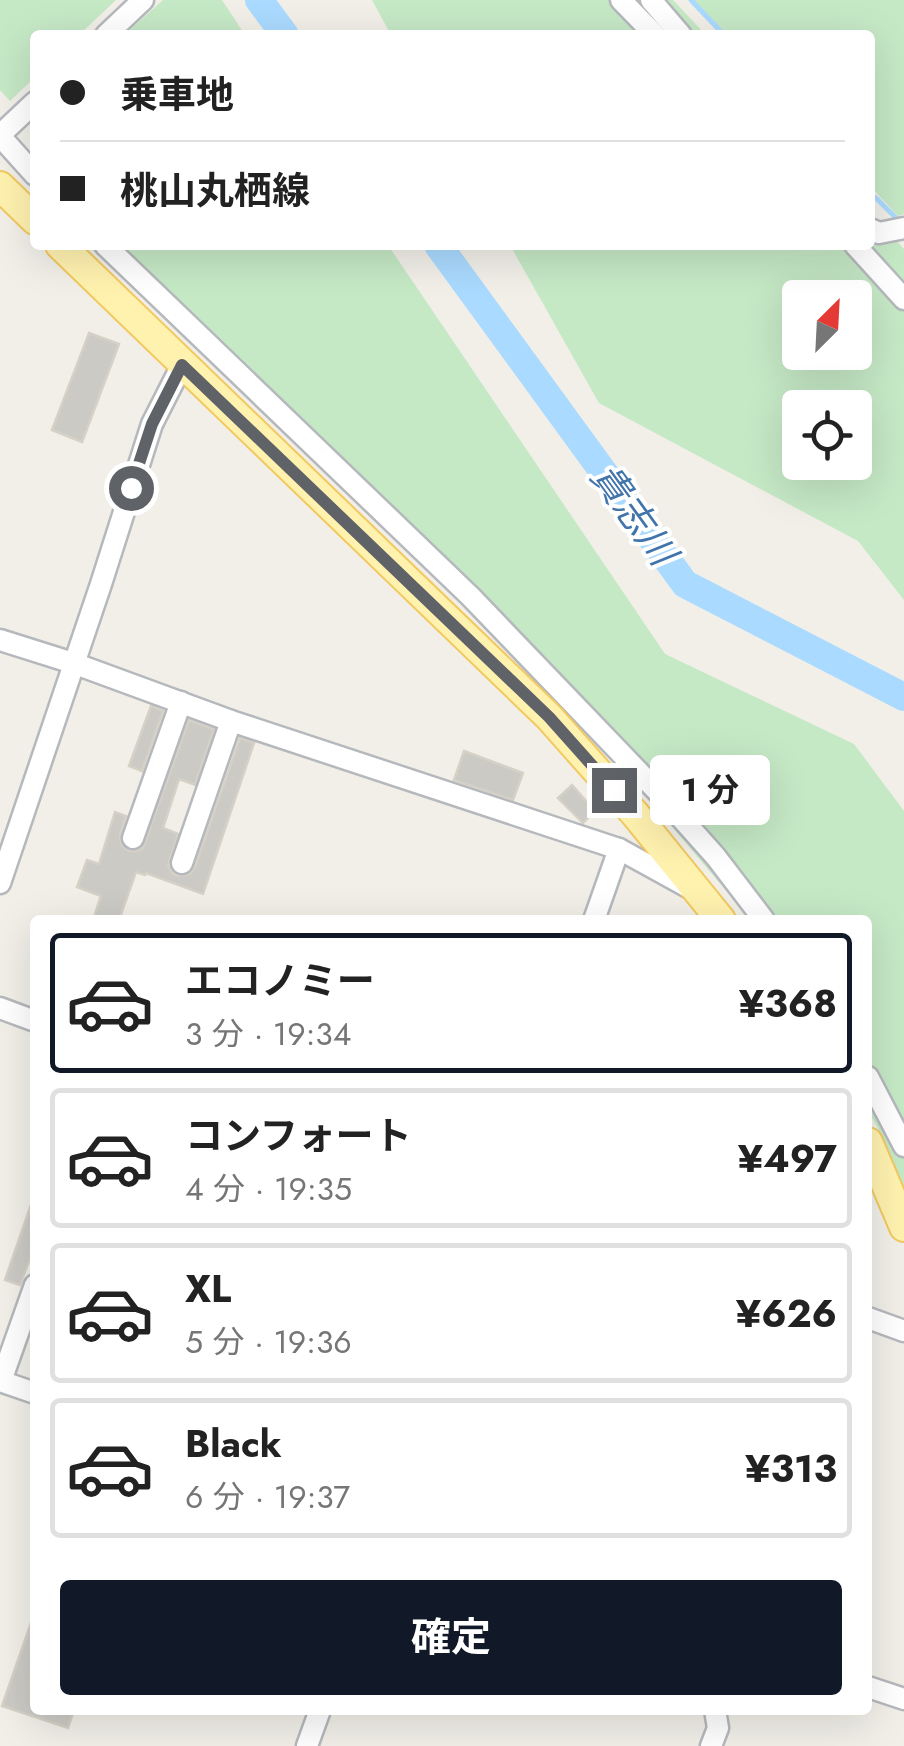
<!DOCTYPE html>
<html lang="ja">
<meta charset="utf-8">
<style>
body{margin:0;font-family:Jost,"Noto Sans JP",sans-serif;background:#f6f6f6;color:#222;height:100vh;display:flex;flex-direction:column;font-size:38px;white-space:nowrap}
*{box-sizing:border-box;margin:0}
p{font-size:32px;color:#767676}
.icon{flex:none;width:55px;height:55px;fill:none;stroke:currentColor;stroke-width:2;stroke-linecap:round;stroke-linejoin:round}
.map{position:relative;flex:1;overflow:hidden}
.details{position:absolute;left:30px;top:915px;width:842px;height:800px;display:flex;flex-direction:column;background:#fff;border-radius:10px;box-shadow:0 10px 40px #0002}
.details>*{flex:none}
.banner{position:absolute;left:30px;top:30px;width:845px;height:220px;border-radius:10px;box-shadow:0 10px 40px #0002;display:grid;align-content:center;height:220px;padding:0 30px;background:#fff}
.needle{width:65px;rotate:24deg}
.buttons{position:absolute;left:782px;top:280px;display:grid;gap:20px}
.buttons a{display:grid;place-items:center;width:90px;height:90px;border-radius:10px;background:#fff;box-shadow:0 10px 40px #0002;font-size:50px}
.end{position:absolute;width:45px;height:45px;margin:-22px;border:12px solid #5f6368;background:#fff;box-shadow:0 0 0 5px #fff}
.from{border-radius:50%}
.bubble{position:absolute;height:70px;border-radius:10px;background:#fff;box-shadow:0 10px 40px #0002;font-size:32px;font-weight:700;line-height:70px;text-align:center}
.banner b{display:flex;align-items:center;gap:35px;height:95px;font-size:38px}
.banner b+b{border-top:2px solid #e0e0e0}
.banner i{width:25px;height:25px;background:#222}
ul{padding:18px 0 0;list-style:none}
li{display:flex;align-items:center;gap:30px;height:140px;margin:0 20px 15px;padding:0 10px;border:5px solid #e0e0e0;border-radius:10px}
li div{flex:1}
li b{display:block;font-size:38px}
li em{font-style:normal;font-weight:700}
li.active{border-color:#111827}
li>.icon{width:90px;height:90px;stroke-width:1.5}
.primary-button{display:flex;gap:20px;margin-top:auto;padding:20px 30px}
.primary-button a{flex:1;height:115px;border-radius:10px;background:#111827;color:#fff;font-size:40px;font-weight:700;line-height:115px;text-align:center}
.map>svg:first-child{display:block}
.green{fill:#c5e8c5;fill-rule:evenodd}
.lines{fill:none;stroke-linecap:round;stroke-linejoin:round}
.stream{stroke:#aadaff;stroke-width:5}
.river{stroke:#aadaff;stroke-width:28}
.building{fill:#cccac5;stroke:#d6d1c6;stroke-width:2.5}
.minor-casing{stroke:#b5b8bc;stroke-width:25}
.major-casing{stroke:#f2c960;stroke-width:32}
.minor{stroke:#fff;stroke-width:20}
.major{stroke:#fff2af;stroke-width:28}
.route{stroke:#5f6368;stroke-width:12}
.labels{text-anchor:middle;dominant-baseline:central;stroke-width:8;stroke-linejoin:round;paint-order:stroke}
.water-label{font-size:38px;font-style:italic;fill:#4174aa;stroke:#fff}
</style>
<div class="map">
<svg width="904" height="1746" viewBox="0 0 904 1746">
<rect width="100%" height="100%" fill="#f1efe8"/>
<g class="green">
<polygon points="0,0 116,0 79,35 35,35 35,77 10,101 0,90"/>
<polygon points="163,0 222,0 245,35 124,35"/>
<polygon points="372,0 673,0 706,35 391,35"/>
<polygon points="694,0 904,0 904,214 898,216 870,186 870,35 727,35"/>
<path d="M870 212 904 249V600L858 541 599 403 510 245H870ZM800 298H855V352H800ZM800 408H855V462H800Z"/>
<polygon points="97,245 388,245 665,654 854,744 904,811 904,1199 878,1128 868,1111 868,920 751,920 573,710"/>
</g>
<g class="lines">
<g class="stream">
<polyline points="691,0 724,35"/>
<polyline points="870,195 876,198 902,224"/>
</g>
<g class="river">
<polyline points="259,0 285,35"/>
<polyline points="438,245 685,584 904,697"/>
</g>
</g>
<g class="building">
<polygon points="89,333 119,344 82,442 52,430"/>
<polygon points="151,706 163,711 142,771 129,766"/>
<polygon points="189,720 214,729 195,785 179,779 163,828 178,834 168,865 172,873 178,876 190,874 195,867 240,738 254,743 203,894 146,873 145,875 136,872 119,920 93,920 101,896 77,887 87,860 99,864 115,812 126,816 120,834 122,846 129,851 136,851 143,848"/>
<polygon points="464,751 523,773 513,800 454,780"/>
<polygon points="572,785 595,811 583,823 558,798"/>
<polygon points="34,1196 35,1245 20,1285 5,1280"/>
<polygon points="33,1617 35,1618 35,1710 74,1710 68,1728 2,1706"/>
</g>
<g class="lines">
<g class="minor-casing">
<g id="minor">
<polyline points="621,0 655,35"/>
<polyline points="651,0 681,35"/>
<polyline points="106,35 143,0"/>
<polyline points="0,135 35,102"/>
<polyline points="0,136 35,175"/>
<polyline points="870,229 879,233 904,228"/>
<polyline points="105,245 471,597 659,793 716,857 764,920"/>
<polyline points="855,245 904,299"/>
<polyline points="0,640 73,663 231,721 619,849 688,887"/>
<polyline points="133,838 181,702"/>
<polyline points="182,863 231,721"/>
<polyline points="0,883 101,584 152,424 182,365"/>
<polyline points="594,920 619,849"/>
<polyline points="0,1008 35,1021"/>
<polyline points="868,1077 904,1146"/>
<polyline points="868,1318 904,1331"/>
<polyline points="0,1381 35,1393"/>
<polyline points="1,1381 35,1285"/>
<polyline points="868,1687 904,1699"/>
<polyline points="307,1746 320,1710"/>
<polyline points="711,1746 718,1728 715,1710"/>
</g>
</g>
<g class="major-casing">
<g id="major">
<polyline points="0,186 35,220"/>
<polyline points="60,245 549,717 635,814 721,920"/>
<polyline points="868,1142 904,1227"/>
</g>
</g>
<use href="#minor" class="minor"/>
<use href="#major" class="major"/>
</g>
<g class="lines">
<polyline class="route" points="131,488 152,424 182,365 549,717 614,790"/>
</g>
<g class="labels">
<g class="water-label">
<text transform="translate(634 514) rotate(54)">貴志川</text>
</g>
</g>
</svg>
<div class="buttons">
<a><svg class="needle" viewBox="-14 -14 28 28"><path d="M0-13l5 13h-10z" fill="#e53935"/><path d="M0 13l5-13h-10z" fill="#767676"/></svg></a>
<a><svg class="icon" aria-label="locate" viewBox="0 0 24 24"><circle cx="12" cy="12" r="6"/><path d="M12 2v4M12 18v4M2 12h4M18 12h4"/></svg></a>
</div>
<i class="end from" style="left:131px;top:488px"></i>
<i class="end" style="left:614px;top:790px"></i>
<div class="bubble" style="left:650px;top:755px;width:120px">1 分</div>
<div class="banner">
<b><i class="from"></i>乗車地</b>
<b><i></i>桃山丸栖線</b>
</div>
<section class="details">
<ul>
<li class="active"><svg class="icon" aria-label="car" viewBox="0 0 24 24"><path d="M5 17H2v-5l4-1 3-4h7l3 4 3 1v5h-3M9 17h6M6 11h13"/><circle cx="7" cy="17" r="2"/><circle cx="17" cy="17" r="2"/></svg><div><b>エコノミー</b><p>3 分 · 19:34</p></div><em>¥368</em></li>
<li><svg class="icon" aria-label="car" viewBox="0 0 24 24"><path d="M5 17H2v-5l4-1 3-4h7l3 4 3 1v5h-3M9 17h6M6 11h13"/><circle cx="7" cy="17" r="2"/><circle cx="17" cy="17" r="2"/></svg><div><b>コンフォート</b><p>4 分 · 19:35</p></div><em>¥497</em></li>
<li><svg class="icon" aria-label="car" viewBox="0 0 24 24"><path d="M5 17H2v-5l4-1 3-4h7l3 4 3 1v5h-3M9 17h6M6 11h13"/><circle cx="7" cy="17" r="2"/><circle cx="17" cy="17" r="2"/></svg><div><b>XL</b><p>5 分 · 19:36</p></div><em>¥626</em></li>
<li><svg class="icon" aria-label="car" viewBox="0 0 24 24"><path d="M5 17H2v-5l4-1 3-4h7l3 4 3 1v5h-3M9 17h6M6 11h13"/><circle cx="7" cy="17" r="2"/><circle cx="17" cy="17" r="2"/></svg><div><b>Black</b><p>6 分 · 19:37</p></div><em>¥313</em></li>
</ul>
<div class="primary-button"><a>確定</a></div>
</section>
</div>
